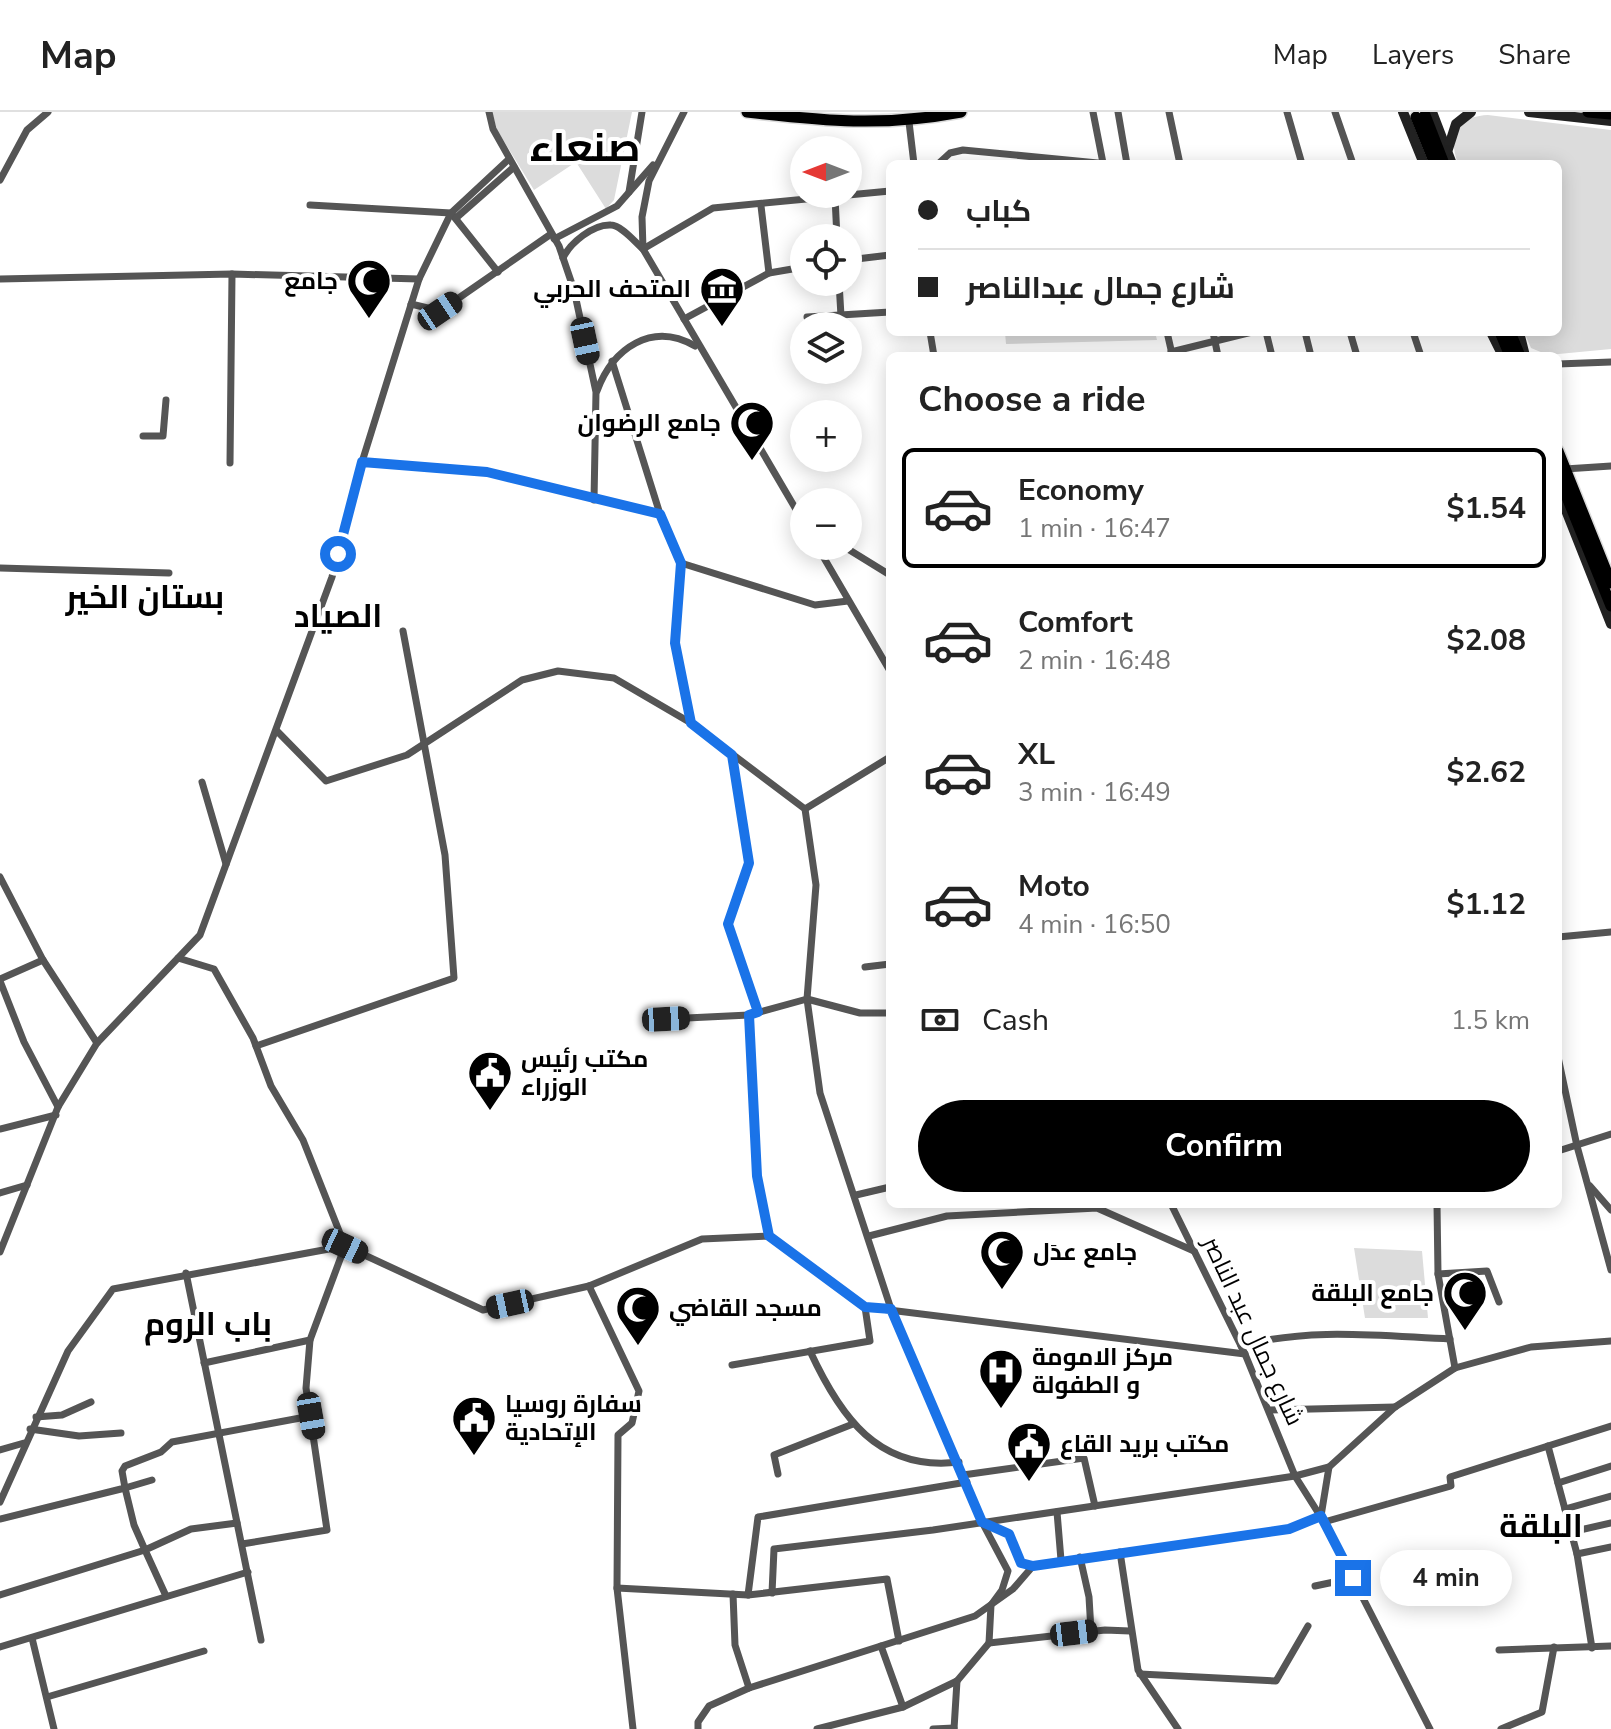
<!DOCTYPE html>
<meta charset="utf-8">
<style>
body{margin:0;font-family:"Nunito Sans",Cairo,sans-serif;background:#f6f6f6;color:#222;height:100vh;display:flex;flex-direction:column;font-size:30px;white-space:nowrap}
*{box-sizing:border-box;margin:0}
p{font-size:26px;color:#767676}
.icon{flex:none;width:44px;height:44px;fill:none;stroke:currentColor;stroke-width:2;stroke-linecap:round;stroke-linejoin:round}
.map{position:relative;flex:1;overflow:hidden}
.panel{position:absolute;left:886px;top:240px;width:676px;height:856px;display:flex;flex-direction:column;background:#fff;border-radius:12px;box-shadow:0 4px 20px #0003}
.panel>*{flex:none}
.top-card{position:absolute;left:886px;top:48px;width:676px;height:176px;border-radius:12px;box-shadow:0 4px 20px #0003;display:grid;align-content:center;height:176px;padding:0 32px;background:#fff}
.needle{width:52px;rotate:270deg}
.buttons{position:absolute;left:790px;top:24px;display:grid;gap:16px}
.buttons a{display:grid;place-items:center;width:72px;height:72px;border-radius:50%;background:#fff;box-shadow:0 4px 20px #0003;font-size:40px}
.end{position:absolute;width:36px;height:36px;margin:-18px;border:10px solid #1a73e8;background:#fff;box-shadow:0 0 0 4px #fff}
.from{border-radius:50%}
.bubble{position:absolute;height:56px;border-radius:28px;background:#fff;box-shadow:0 4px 20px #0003;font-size:26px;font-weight:700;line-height:56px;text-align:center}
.car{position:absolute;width:24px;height:48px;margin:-24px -12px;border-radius:10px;box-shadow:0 0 6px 2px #0007;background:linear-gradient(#222 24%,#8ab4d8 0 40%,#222 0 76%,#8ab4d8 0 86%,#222 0)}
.top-card b{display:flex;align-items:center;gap:28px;height:76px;font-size:30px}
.top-card b+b{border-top:2px solid #e0e0e0}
.top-card i{width:20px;height:20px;background:#222}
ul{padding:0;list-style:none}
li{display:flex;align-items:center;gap:24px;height:120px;margin:0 16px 12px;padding:0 16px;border:4px solid transparent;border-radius:12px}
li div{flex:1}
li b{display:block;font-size:30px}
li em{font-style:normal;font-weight:700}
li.on{border-color:#000}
li>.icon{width:72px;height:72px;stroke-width:1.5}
h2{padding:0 32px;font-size:36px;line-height:96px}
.pay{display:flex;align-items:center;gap:20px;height:88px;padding:0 32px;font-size:30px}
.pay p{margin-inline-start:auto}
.cta{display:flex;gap:16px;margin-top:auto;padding:16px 32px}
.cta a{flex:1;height:92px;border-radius:48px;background:#000;color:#fff;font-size:32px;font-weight:700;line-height:92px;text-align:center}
header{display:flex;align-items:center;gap:48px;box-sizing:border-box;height:112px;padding:0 40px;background:#fff;border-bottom:2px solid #e0e0e0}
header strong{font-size:38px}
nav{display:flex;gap:44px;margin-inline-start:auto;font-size:28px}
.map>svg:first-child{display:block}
.green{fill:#dcdcdc}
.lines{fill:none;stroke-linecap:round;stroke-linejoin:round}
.primary-casing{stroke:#dbdbdb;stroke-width:14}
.minor{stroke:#555;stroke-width:7}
.secondary{stroke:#222;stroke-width:10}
.primary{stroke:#000;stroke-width:11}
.route{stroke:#1a73e8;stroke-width:10}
.labels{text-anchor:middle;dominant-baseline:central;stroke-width:8;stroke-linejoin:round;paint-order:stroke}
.poi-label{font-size:24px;font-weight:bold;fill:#000;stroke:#fff;text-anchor:start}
.street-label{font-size:24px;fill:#000;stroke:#fff}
.district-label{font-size:32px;font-weight:bold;fill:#000;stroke:#fff}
.town-label{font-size:40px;font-weight:bold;fill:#000;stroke:#fff}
</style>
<header>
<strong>Map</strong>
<nav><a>Map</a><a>Layers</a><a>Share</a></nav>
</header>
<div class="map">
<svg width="1611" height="1617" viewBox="0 0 1611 1617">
<rect width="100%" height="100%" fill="#fff"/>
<g class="green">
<polygon points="492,0 632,0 614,88 606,97 576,50 534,78 497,18"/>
<path d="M1488 3 1611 18V237L1548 243 1531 236 1524 220H1558V52H1458C1448 23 1454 5 1488 3Z"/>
<polygon points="1005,220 1155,220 1157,228 1006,232"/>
<polygon points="1354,1136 1422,1139 1428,1206 1365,1206"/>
</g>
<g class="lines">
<g class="primary-casing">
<g id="primary">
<path d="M747 0C825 9 882 15 961 0"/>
<polyline points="1588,0 1611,2"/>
<polyline points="1425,3 1444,52"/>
<polyline points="1416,5 1435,52"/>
<polyline points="1500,220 1510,244"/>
<polyline points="1510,220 1520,244"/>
<polyline points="1558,339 1611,471"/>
<polyline points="1558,363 1611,494"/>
</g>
</g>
<g class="minor">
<polyline points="489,0 493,17 559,134 574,178 596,280 594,388"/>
<polyline points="684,0 649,69 642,105 643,137 804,411"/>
<polyline points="1093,0 1103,51"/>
<polyline points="1118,0 1127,52"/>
<polyline points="1169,0 1180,52"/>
<polyline points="1287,0 1302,52"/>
<polyline points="1335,0 1353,52"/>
<polyline points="909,10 914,52"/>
<polyline points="938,52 950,41 963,38 1108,52"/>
<polyline points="0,68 27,18 48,0"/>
<polyline points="629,80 642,0"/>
<polyline points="835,85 837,126"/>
<polyline points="310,93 451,101 498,160"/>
<polyline points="761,94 769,161"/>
<polyline points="456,106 514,55"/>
<polyline points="554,127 617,94 653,53"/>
<path d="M563 146C570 131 593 112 611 113 621 113 635 130 643 137L713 96 890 79"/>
<polyline points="848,148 890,143"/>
<polyline points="0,167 232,162 419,167"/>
<polyline points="839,170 841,204"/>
<polyline points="411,192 440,199 551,122"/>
<polyline points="807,205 890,200"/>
<polyline points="684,207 769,161 804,155"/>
<polyline points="930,220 934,244"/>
<polyline points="1167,220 1172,242"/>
<polyline points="1213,220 1218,244"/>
<polyline points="1266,220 1272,244"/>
<polyline points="1305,220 1311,244"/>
<polyline points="1350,220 1357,244"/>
<polyline points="1413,220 1421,244"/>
<polyline points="1171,240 1252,220"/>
<polyline points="612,249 660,402 681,451 675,531 691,611 805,697 816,773 807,887 820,981 891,1197 982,1410 1008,1459 1002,1478 991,1493 989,1531 957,1569 903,1595 817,1617"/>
<polyline points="1558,252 1611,250"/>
<path d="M597 279C613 236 652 209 695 234"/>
<polyline points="143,324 163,324 166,288"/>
<polyline points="362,350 487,360 660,402"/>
<polyline points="230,351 232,162"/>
<polyline points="1565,357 1611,354"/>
<polyline points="817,434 890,559"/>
<polyline points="843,434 890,463"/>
<polyline points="681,451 815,493 848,489"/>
<polyline points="0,456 169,461"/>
<polyline points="277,619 326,669 407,643 522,568 558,559 614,566 691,611"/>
<polyline points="732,643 749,751 728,812 758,900"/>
<polyline points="202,670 226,752"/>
<polyline points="805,697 890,645"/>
<polyline points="0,765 43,848 97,931"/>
<polyline points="1558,825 1611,820"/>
<polyline points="178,846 214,857 253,926 271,974 303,1028 345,1134 310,1228 204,1251"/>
<polyline points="865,855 890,852"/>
<polyline points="0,867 43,848"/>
<polyline points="0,869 24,930 58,995"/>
<polyline points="666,907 749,903"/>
<polyline points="256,934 454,866 445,743 403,519"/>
<polyline points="1558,945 1577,1034 1611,1158"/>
<polyline points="0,1017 56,1003"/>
<polyline points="1558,1039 1611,1022"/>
<polyline points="1590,1074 1611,1098"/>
<polyline points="0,1081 27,1073"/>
<polyline points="856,1083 890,1075"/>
<polyline points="1171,1092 1245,1242 1295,1364 1324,1410 1430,1617"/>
<polyline points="1437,1092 1438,1162 1455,1256"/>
<polyline points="769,1124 757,1064 749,903 807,887 860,901 890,901"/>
<polyline points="869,1124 947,1104 1097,1096 1194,1139"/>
<polyline points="0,1140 58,995 97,931 200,823 332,465 362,350 419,167 451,101 509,47"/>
<polyline points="186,1161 261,1528"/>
<polyline points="1438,1162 1487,1159 1499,1190"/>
<polyline points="589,1174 639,1279 632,1311 618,1323 617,1476 633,1617"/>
<path d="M1241 1234C1308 1215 1381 1224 1450 1227"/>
<path d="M810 1239C840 1304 878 1360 959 1350"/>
<polyline points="732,1253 870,1229 865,1195"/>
<polyline points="1269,1298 1395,1295"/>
<polyline points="36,1305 62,1303 91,1290"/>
<polyline points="30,1317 79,1324 121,1321"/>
<polyline points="1548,1334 1577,1442 1592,1536"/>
<polyline points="0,1338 24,1331"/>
<polyline points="778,1362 774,1343 853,1312"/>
<polyline points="963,1363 1084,1346 1095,1394"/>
<polyline points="1558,1371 1611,1354"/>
<polyline points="0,1390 68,1239 113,1177 345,1134 483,1198 589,1174 702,1127 769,1124 865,1195 1245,1242"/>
<polyline points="1565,1397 1611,1384"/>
<polyline points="1057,1400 1061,1448"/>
<polyline points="1321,1404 1329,1355"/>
<polyline points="0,1407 125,1376 122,1359 125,1354 161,1340 172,1330 311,1304"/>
<polyline points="1324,1410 1451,1374 1450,1365 1611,1314"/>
<polyline points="984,1411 1009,1422 1021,1451 1033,1454 1289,1417 1321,1404"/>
<polyline points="1571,1420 1611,1411"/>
<polyline points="242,1432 327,1418 306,1276 310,1228"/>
<polyline points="1120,1440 1138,1558 1178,1617"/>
<polyline points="1577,1442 1611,1435"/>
<polyline points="1080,1445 1089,1485 1091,1519"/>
<polyline points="1315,1474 1353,1466"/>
<polyline points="617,1476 748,1483 887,1467 899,1529"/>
<polyline points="772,1481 774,1437 933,1418 1295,1364 1329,1355 1395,1295 1455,1256 1531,1235 1611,1229"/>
<polyline points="733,1482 735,1533 749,1576"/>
<polyline points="0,1483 145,1438 134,1413 125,1376 152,1368"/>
<polyline points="748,1483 758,1405 967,1370"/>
<polyline points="166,1484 145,1438 191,1417 237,1411"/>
<polyline points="32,1526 54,1617"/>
<polyline points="989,1531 1105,1518 1130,1519"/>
<polyline points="881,1534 903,1595"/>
<polyline points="0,1535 248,1460"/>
<polyline points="1499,1538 1611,1534"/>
<polyline points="1140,1562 1276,1569 1308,1514"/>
<polyline points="47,1585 204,1539"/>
<polyline points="698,1617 698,1610 709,1594 749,1576 975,1504 1013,1477 1033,1454"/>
<polyline points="933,1617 954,1616"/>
<polyline points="954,1617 957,1569"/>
<polyline points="1501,1617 1542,1600 1554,1535"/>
</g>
<g class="secondary">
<polyline points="1403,0 1424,52"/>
<polyline points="1432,0 1452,52"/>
<polyline points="1529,0 1611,9"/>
<polyline points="1448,37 1456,12 1471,0"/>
<polyline points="1491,220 1503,244"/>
<polyline points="1519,220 1525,244"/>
<polyline points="1558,378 1611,512"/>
</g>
<use href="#primary" class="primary"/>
</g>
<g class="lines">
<polyline class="route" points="338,442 362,350 487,360 660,402 681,451 675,531 691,611 732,643 749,751 728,812 758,900 749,903 757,1064 769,1124 865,1195 891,1197 982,1410 1009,1422 1021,1451 1033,1454 1289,1417 1321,1404 1353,1466"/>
</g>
<defs>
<g id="mosque-pin" transform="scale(2.3)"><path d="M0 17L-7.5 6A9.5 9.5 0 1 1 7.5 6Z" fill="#000" stroke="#fff"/><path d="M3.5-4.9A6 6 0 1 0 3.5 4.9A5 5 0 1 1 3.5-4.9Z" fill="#fff"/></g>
<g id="museum-pin" transform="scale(2.3)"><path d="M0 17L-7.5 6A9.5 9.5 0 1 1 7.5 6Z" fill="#000" stroke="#fff"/><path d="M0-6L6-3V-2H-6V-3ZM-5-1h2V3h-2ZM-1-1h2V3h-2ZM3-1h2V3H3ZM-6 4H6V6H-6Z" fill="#fff"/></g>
<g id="civic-pin" transform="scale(2.3)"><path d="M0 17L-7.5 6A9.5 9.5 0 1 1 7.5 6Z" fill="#000" stroke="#fff"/><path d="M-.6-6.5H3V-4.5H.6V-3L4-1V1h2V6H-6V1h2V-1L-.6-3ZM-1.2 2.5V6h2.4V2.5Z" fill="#fff"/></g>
<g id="hospital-pin" transform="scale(2.3)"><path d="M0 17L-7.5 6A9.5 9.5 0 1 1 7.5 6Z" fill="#000" stroke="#fff"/><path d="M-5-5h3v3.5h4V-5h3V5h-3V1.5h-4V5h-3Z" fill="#fff"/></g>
</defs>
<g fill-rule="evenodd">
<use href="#mosque-pin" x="369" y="169"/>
<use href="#museum-pin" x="722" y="177"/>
<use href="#mosque-pin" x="752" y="311"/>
<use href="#civic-pin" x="490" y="961"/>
<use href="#mosque-pin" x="1002" y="1140"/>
<use href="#mosque-pin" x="1465" y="1181"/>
<use href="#mosque-pin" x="638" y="1196"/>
<use href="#hospital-pin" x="1001" y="1259"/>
<use href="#civic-pin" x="474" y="1306"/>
<use href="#civic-pin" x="1029" y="1332"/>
</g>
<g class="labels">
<g class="poi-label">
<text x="338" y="169" text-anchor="end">جامع</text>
<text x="691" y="177" text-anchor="end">المتحف الحربي</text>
<text x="721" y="311" text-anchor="end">جامع الرضوان</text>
<text x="521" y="947">مكتب رئيس<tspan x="521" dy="28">الوزراء</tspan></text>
<text x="1033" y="1140">جامع عدَل</text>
<text x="1434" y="1181" text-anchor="end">جامع البلقة</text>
<text x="669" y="1196">مسجد القاضي</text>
<text x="1032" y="1245">مركز الامومة<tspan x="1032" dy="28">و الطفولة</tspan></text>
<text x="505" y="1292">سفارة روسيا<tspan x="505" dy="28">الإتحادية</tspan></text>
<text x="1060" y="1332">مكتب بريد القاع</text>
</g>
<g class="street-label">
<text transform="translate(1253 1219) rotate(65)">شارع جمال عبد الناصر</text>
</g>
<g class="district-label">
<text x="145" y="485">بستان الخير</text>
<text x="338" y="504">الصياد</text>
<text x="208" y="1212">باب الروم</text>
<text x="1541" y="1414">البلقة</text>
</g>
<g class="town-label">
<text x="585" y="36">صنعاء</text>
</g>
</g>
</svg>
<div class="buttons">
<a><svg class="needle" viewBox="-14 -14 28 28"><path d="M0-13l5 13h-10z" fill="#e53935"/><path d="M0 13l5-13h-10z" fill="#767676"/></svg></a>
<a><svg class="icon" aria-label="locate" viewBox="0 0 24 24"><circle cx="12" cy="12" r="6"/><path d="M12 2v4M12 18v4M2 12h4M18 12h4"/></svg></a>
<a><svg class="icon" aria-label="layers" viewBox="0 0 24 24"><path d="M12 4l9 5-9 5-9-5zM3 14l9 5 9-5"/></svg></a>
<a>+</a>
<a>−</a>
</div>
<i class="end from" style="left:338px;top:442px"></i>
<i class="end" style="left:1353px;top:1466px"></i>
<div class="bubble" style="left:1380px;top:1438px;width:132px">4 min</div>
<i class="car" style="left:440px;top:199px;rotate:56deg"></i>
<i class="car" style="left:585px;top:229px;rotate:168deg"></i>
<i class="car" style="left:666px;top:907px;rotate:87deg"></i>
<i class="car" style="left:345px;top:1134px;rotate:115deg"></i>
<i class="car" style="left:510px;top:1192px;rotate:258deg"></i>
<i class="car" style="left:311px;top:1304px;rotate:170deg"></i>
<i class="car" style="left:1074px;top:1521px;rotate:83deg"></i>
<div class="top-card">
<b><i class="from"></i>كباب</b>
<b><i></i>شارع جمال عبدالناصر</b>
</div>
<section class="panel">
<h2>Choose a ride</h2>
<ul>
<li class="on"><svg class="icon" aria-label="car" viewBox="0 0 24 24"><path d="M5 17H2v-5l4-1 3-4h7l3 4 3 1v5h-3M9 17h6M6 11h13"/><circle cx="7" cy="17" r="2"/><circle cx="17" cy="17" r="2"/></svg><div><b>Economy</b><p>1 min · 16:47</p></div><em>$1.54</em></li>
<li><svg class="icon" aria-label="car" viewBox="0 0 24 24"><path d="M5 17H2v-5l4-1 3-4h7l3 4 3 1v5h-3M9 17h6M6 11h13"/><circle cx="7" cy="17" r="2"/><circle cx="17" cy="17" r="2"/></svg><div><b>Comfort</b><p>2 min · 16:48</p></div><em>$2.08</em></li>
<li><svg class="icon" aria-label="car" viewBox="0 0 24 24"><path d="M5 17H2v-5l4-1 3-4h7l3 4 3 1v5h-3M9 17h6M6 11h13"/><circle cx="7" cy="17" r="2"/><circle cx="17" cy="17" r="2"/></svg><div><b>XL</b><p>3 min · 16:49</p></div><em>$2.62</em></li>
<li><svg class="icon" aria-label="car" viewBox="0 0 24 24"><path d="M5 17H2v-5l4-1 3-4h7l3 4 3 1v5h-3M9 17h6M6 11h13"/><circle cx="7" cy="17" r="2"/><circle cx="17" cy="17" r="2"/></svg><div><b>Moto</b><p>4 min · 16:50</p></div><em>$1.12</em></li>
</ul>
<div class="pay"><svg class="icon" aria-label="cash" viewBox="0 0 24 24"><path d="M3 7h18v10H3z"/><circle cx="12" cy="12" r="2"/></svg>Cash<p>1.5 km</p></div>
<div class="cta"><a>Confirm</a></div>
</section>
</div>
